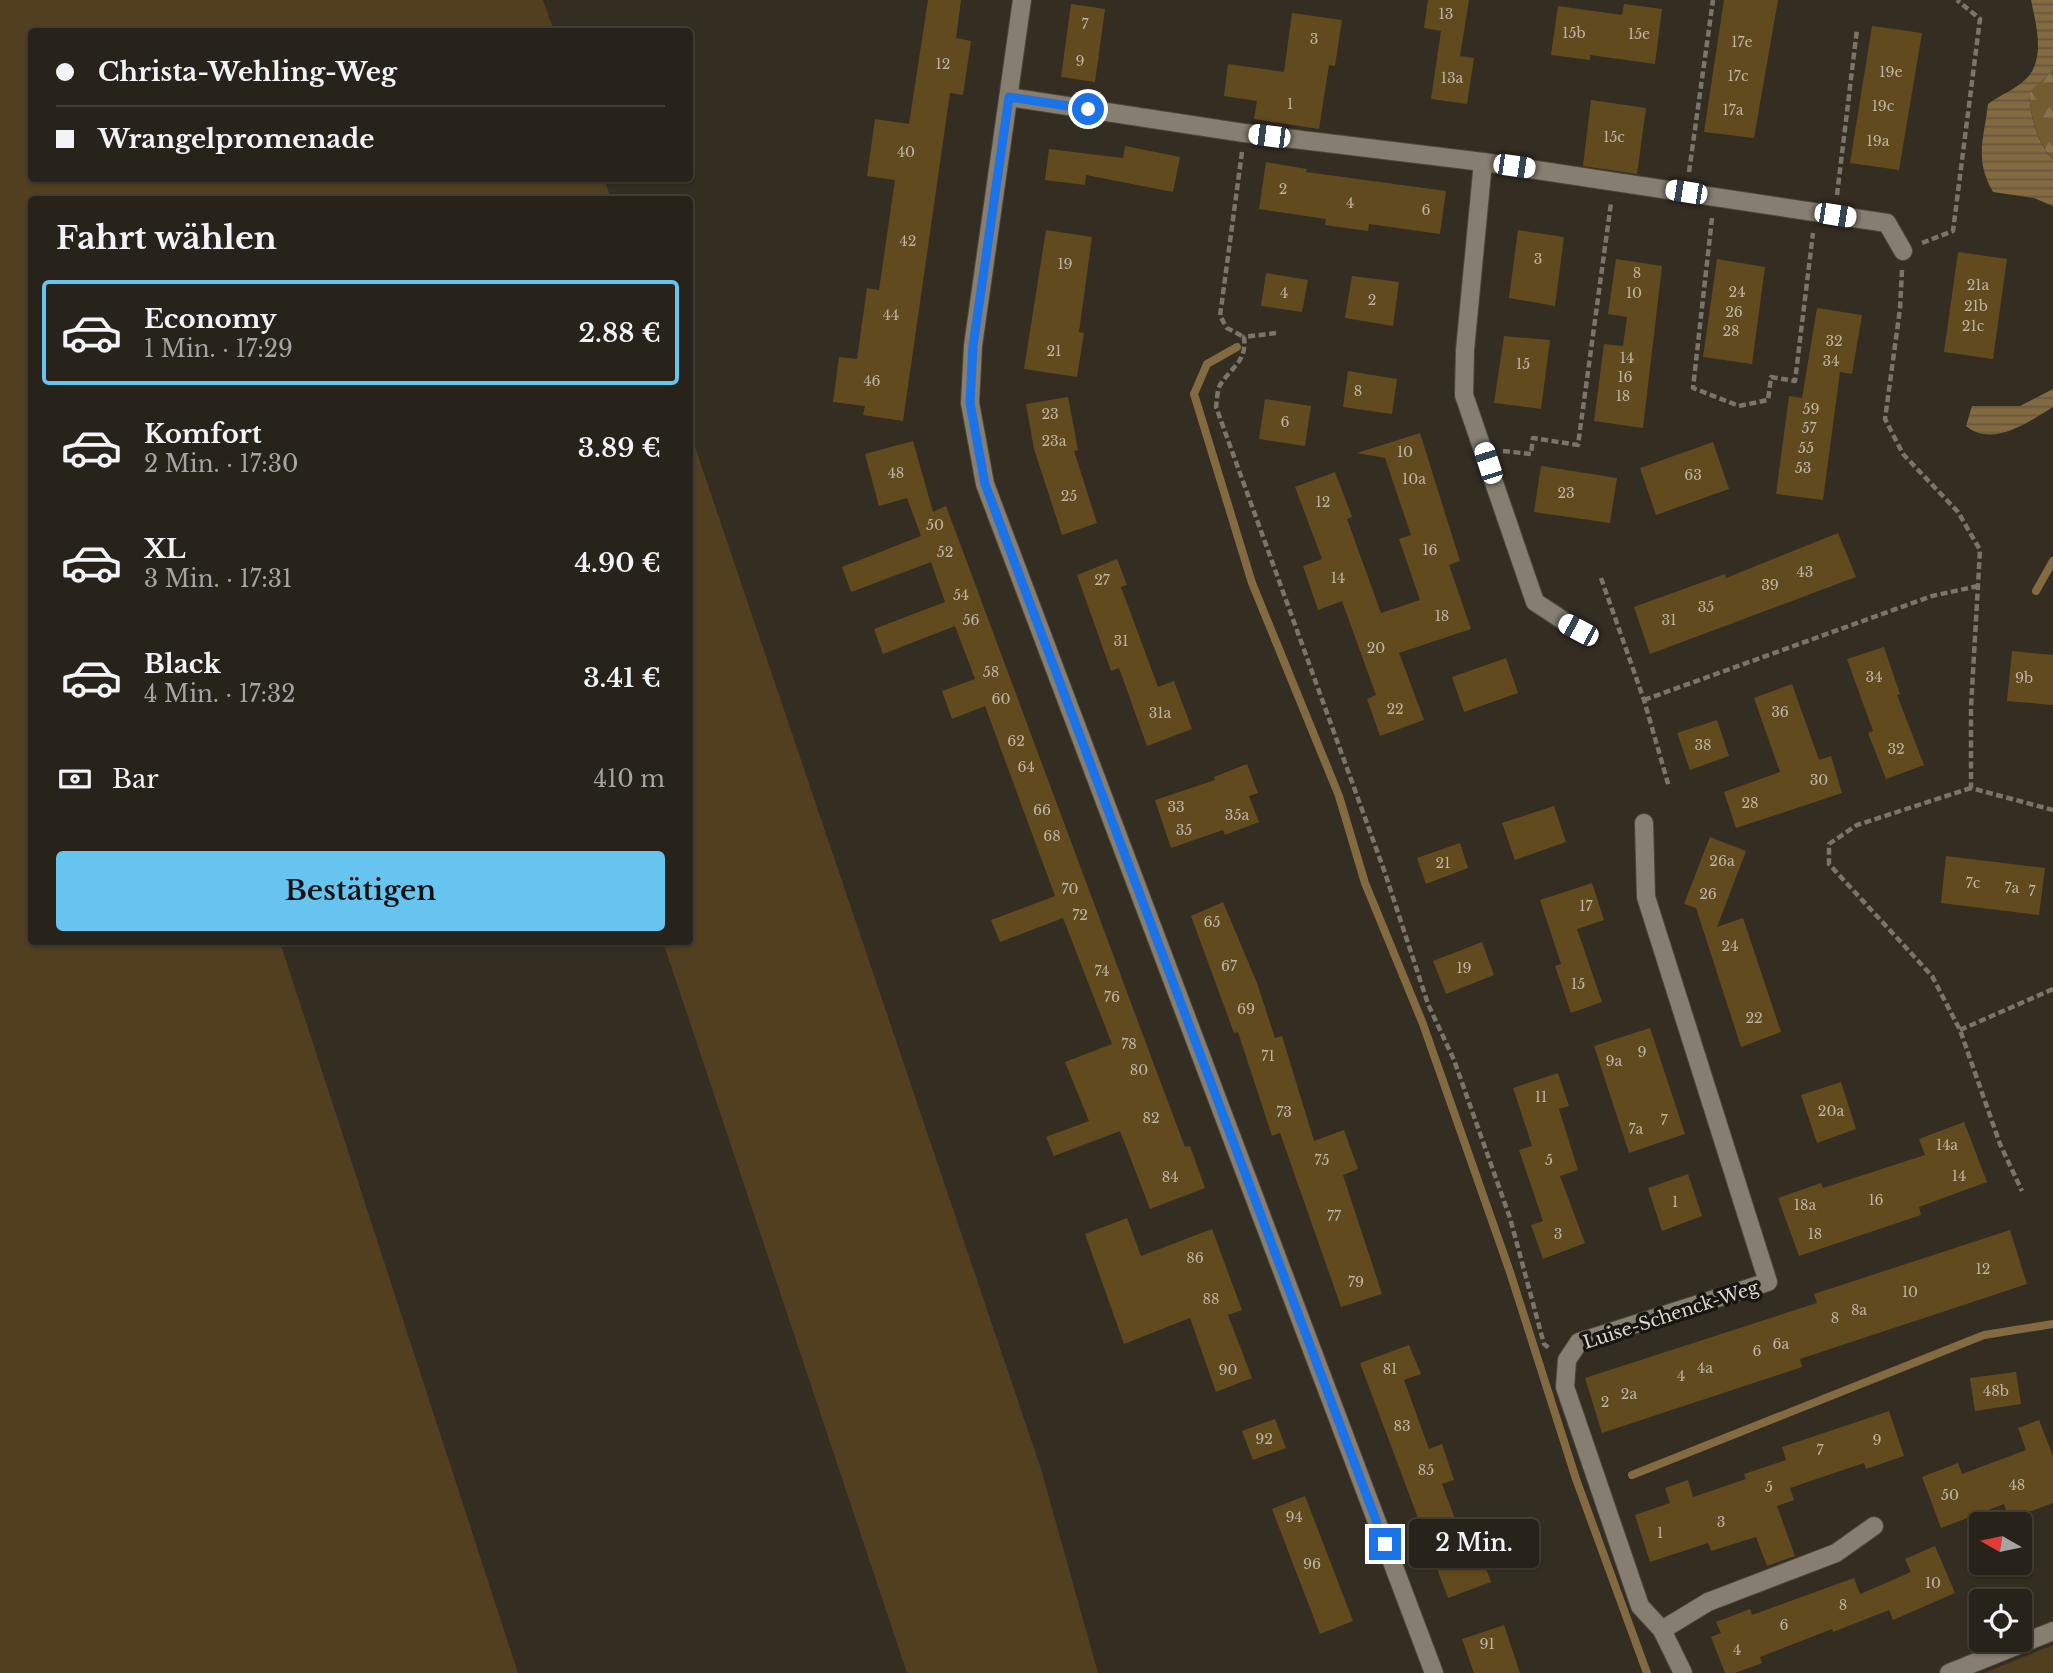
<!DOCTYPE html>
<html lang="de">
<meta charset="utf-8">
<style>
body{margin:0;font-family:"Libre Baskerville",serif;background:#2f2a23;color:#f1f3f6;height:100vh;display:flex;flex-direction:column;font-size:26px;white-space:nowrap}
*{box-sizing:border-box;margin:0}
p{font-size:23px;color:#a4a4a2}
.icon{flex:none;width:38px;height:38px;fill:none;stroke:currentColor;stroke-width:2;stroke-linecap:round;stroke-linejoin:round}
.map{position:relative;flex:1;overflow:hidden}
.details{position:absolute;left:28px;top:196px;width:665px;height:749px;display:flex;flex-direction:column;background:#27221a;border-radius:7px;box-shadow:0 2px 5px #0004,0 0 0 2px #433f39}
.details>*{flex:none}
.guide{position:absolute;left:28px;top:28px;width:665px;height:154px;border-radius:7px;box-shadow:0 2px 5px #0004,0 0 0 2px #433f39;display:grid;align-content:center;height:154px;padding:0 28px;background:#27221a}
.needle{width:46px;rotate:279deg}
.controls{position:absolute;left:1969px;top:1512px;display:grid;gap:14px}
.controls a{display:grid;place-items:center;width:63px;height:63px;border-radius:7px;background:#27221a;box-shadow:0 2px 5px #0004,0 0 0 2px #433f39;font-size:35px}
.end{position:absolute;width:32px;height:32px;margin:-16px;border:9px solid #1a73e8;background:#fff;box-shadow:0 0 0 4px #fff}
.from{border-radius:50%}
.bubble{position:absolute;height:49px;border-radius:7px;background:#27221a;box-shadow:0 2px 5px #0004,0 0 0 2px #433f39;font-size:23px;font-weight:600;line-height:49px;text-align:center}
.car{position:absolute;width:21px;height:42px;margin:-21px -10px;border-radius:9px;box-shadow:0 0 5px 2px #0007;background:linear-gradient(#fff 24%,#345 0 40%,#fff 0 76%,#345 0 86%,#fff 0)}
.guide b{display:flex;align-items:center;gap:24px;height:66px;font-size:26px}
.guide b+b{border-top:2px solid #433f39}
.guide i{width:18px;height:18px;background:#f1f3f6}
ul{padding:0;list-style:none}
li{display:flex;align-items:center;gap:21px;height:105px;margin:0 14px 10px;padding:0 14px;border:4px solid transparent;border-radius:7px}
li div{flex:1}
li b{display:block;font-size:26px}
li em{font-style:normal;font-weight:600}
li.current{border-color:#66c4ef}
li>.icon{width:63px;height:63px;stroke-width:1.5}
h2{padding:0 28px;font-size:32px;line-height:84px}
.pay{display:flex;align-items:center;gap:18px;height:77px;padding:0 28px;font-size:26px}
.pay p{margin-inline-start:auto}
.primary-button{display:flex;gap:14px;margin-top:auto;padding:14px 28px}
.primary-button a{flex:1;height:80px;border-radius:7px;background:#66c4ef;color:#111;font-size:28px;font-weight:600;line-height:80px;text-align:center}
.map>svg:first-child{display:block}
.grass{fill:#513f20}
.forest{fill:url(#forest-firs)}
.water{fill:url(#water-rules)}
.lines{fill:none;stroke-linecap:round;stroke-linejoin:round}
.stream{stroke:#836a40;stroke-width:8}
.building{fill:#624a1f}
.street-casing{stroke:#4d483e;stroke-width:20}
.path{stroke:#7a746a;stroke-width:4.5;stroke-dasharray:7 3.5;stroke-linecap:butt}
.street{stroke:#867e71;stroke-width:18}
.route{stroke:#1a73e8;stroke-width:9}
.labels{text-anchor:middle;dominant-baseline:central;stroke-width:7;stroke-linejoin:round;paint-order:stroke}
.number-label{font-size:14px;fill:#beb4a4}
.street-label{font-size:18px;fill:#ddd8d1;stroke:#191611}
</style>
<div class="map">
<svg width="2053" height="1673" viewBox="0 0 2053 1673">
<defs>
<pattern id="forest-firs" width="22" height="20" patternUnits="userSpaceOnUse" patternTransform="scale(1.75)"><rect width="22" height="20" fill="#745c31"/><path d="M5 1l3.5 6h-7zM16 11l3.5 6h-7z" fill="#87734e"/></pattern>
<pattern id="water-rules" width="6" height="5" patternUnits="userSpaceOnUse" patternTransform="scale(1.75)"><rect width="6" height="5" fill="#836a40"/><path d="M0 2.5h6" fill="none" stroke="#665840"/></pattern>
</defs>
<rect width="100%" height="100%" fill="#342d22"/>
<g class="grass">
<polygon points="0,0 543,0 554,31 32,32 32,178 604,178 611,199 32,200 32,942 280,942 518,1673 0,1673"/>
<polygon points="690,432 1041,1469 1098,1673 907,1673 663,942 690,942"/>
<polygon points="2053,1645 2053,1673 1984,1673"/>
</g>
<path class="forest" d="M2053 70V160C2036 140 2031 118 2029 93Z"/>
<g class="water">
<path d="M2031 0H2053V70L2029 93C2031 119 2036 140 2053 160V206L2034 198 1993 192C1974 159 1984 139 1988 104 2000 95 2016 89 2026 79 2046 59 2036 25 2031 0Z"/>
<path d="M2053 389V407C2029 422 1992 448 1966 426L1972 406H2020Z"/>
</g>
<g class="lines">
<g class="stream">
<polyline points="1237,347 1207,364 1194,394 1252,583 1339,796 1365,883 1423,1024 1510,1272 1576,1479 1647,1673"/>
<polyline points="2036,591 2053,561"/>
<polyline points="1632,1475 1984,1335 2053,1324"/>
</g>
</g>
<g class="building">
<polygon points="928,0 961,0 956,38 971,41 963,95 950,93 903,421 863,415 865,406 833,402 839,357 857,359 867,288 879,290 895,180 867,176 875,119 909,124"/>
<polygon points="1428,0 1469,0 1460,56 1474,58 1467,104 1431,99 1441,31 1424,28"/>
<polygon points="1724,0 1778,0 1754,138 1704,132"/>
<polygon points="1071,4 1105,9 1095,82 1061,77"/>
<polygon points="1624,4 1662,9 1655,64 1590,55 1590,60 1551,55 1558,6 1622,15"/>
<polygon points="1292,13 1342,20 1335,66 1329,65 1319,129 1254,119 1257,101 1224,96 1228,64 1284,72"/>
<polygon points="1872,26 1922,33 1899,170 1850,163"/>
<polygon points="1591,100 1646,108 1637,174 1583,166"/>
<polygon points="1125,146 1180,157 1173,192 1086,175 1085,185 1045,180 1049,149 1123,158"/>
<polygon points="1266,162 1307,169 1306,172 1446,191 1440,234 1369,224 1368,231 1325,225 1326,219 1259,209"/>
<polygon points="1046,230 1092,237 1079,332 1084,333 1077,377 1024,369"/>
<polygon points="1518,230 1564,237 1555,306 1509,298"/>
<polygon points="1958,252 2007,259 1993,359 1944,352"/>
<polygon points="1616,259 1662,266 1643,428 1594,421 1604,344 1623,346 1627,317 1608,314"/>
<polygon points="1717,259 1765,267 1752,364 1703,357"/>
<polygon points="1266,273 1308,280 1302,312 1261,306"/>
<polygon points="1352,276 1399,282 1393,326 1345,318"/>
<polygon points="1817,308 1862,315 1852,374 1840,372 1823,500 1776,494 1789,396 1802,398"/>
<polygon points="1504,336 1550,340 1541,409 1494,403"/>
<polygon points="1348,371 1397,379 1392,414 1343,407"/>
<polygon points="1068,397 1078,450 1074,451 1097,523 1062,535 1034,449 1026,404"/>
<polygon points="1265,399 1311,406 1305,446 1259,439"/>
<polygon points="1420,433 1460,561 1449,565 1471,629 1399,653 1424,720 1380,736 1367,699 1376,695 1342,601 1318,610 1303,566 1322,559 1295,487 1335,472 1352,517 1347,519 1381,613 1420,600 1399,539 1411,535 1385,458 1357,453"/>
<polygon points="913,441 933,512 946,506 1159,1078 1185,1147 1190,1146 1205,1188 1150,1209 1120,1131 1054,1156 1046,1137 1089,1121 1065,1062 1112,1044 1063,918 1000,942 991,920 1055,896 985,706 952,719 942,691 975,679 955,626 883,654 874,629 945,602 931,562 851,592 842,567 921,536 907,498 879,506 865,454"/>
<polygon points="1713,442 1729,489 1656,515 1640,468"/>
<polygon points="1541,466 1617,478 1610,523 1534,512"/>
<polygon points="1838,533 1856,577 1650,654 1634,607 1725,574 1726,578"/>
<polygon points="1117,559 1127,585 1121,587 1158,687 1174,681 1192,729 1147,746 1119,668 1111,671 1077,575"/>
<polygon points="1884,647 1900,694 1897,695 1924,765 1886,779 1868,733 1873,731 1847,659"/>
<polygon points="2012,651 2053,655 2053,705 2007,701"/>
<polygon points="1506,658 1518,693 1464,712 1452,677"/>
<polygon points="1792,684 1819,760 1831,756 1842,793 1736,828 1724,792 1780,772 1754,698"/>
<polygon points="1717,720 1729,756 1690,770 1677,733"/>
<polygon points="1247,764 1258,793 1249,796 1259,822 1225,835 1223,830 1171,848 1155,800 1215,780 1214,777"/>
<polygon points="1554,806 1566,842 1515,860 1502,823"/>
<polygon points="1710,837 1746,851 1717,927 1743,918 1781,1032 1741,1047 1696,908 1684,904"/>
<polygon points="1460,843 1468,868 1426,884 1417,858"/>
<polygon points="1946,856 2045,868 2039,915 1941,903"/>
<polygon points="1592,883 1604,920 1577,929 1602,1002 1571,1013 1555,966 1561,964 1540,900"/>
<polygon points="1223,902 1257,983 1275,1038 1282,1036 1314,1141 1344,1130 1358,1169 1343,1175 1382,1294 1341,1307 1280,1133 1272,1136 1238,1032 1234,1033 1191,916"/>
<polygon points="1482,942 1494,975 1446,994 1433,961"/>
<polygon points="1650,1028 1685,1134 1629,1153 1594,1046"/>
<polygon points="1558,1073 1569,1106 1559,1109 1578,1170 1560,1176 1585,1243 1543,1259 1531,1225 1543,1221 1519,1150 1532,1146 1513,1088"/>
<polygon points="1841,1082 1856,1129 1817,1143 1801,1095"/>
<polygon points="1964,1122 1987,1182 1919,1207 1921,1215 1799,1256 1778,1198 1821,1183 1823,1188 1925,1155 1919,1139"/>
<polygon points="1688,1174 1702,1216 1662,1231 1648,1188"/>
<polygon points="1127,1218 1141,1256 1212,1229 1242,1310 1228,1315 1252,1378 1216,1392 1190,1318 1124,1344 1085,1234"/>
<polygon points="2010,1230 2027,1284 1800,1359 1802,1367 1602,1433 1585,1378 1817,1303 1814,1294"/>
<polygon points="1409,1345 1421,1374 1404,1380 1429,1449 1442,1444 1454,1480 1442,1484 1470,1559 1481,1555 1491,1582 1448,1598 1360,1363"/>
<polygon points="2016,1372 2021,1404 1975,1411 1970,1378"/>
<polygon points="1889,1411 1904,1456 1866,1469 1864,1463 1790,1488 1794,1500 1777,1506 1795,1556 1767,1566 1756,1537 1711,1551 1708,1543 1650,1562 1635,1515 1670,1503 1665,1488 1688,1480 1693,1497 1746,1479 1744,1474 1786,1460 1782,1447"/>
<polygon points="1275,1419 1286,1448 1253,1460 1242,1431"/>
<polygon points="2039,1420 2053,1456 2053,1503 2009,1519 2004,1504 1941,1528 1922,1477 1958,1463 1962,1474 2026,1450 2018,1428"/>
<polygon points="1305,1496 1353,1621 1320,1634 1272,1509"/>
<polygon points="1935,1546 1955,1593 1893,1620 1889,1610 1833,1632 1832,1629 1760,1657 1762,1663 1735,1673 1725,1673 1711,1637 1721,1633 1716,1622 1750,1609 1752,1615 1854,1578 1860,1594 1911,1572 1905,1559"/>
<polygon points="1504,1625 1520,1673 1474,1673 1462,1639"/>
</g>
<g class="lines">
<g class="street-casing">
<g id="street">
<polyline points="1022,0 973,346 970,403 985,484 1434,1673"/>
<polyline points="1009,97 1244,133 1483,162 1887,223 1903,251"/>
<polyline points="1483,162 1465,350 1464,395 1535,602 1578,630"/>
<polyline points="1644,823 1646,897 1768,1282 1579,1342 1567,1360 1565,1387 1640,1606 1662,1630 1683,1673"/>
<polyline points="1662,1630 1708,1602 1836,1553 1874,1526"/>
<polyline points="1949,1673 2053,1631"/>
</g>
</g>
<g class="path">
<polyline points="1242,152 1220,316 1227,328 1244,337"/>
<polyline points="1689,172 1713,0"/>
<polyline points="1837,195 1857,29"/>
<polyline points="1712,218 1693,388 1739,406 1768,400 1771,377 1795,381 1813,233"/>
<polyline points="1922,243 1953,231 1980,19 1957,0"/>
<polyline points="1902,270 1900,309 1885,419 1903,454 1958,512 1980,550 1971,707 1971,788 2053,810"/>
<path d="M1276 333 1244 337C1247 362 1232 366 1220 385 1217 391 1217 401 1216 407L1385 873 1428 1004 1454 1060 1510 1218 1544 1344 1549 1348"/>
<polyline points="1503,451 1531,454 1533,438 1578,445 1611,203"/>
<polyline points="1601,578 1644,700 1669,787"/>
<polyline points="1644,700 1932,596 1978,586"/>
<polyline points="1971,788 1857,825 1829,844 1829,864 1932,976 1960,1030 2000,1144 2022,1191"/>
<polyline points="1960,1030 2053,989"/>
</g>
<use href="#street" class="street"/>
</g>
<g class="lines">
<polyline class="route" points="1088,109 1009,97 973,346 970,403 985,484 1385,1544"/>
</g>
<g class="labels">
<g class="number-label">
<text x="1446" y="14">13</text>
<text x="1085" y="24">7</text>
<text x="1574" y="33">15b</text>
<text x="1639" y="34">15e</text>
<text x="1314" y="39">3</text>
<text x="1742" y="42">17e</text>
<text x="1080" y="61">9</text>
<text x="943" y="64">12</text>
<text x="1891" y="72">19e</text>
<text x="1738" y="76">17c</text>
<text x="1452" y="78">13a</text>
<text x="1290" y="104">1</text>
<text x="1883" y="106">19c</text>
<text x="1733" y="110">17a</text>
<text x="1614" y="137">15c</text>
<text x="1878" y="141">19a</text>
<text x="906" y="152">40</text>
<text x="1283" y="189">2</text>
<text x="1350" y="203">4</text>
<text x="1426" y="210">6</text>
<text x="908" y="241">42</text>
<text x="1538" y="259">3</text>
<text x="1065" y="264">19</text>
<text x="1637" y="273">8</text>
<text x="1978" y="285">21a</text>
<text x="1737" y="292">24</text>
<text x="1284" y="293">4</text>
<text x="1634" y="293">10</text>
<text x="1372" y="300">2</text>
<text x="1976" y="306">21b</text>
<text x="1734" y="312">26</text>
<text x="891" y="315">44</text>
<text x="1973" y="326">21c</text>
<text x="1731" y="331">28</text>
<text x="1834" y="341">32</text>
<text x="1054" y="351">21</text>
<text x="1627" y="358">14</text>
<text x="1831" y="361">34</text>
<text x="1523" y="364">15</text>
<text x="1625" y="377">16</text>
<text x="872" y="381">46</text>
<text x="1358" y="391">8</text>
<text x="1623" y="396">18</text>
<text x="1811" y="409">59</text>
<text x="1050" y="414">23</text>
<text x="1285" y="422">6</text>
<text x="1809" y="428">57</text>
<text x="1054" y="441">23a</text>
<text x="1806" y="448">55</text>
<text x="1405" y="452">10</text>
<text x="1803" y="468">53</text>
<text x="896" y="473">48</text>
<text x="1693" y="475">63</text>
<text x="1414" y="479">10a</text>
<text x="1566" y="493">23</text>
<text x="1069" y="496">25</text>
<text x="1323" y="502">12</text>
<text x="935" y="525">50</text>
<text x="1430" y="550">16</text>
<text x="945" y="552">52</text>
<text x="1805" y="572">43</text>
<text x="1338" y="578">14</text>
<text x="1102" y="580">27</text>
<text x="1770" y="585">39</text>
<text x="961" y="595">54</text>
<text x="1706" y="607">35</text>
<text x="1442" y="616">18</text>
<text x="971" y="620">56</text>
<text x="1669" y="620">31</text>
<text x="1121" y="641">31</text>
<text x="1376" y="648">20</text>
<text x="991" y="672">58</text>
<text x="1874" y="677">34</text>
<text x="2024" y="678">9b</text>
<text x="1001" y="699">60</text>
<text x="1395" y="709">22</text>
<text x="1780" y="712">36</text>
<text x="1160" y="713">31a</text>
<text x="1016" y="741">62</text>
<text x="1703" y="745">38</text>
<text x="1896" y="749">32</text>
<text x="1026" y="767">64</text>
<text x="1819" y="780">30</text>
<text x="1750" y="803">28</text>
<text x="1176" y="807">33</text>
<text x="1042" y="810">66</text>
<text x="1237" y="815">35a</text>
<text x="1184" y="830">35</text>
<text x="1052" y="836">68</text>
<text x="1722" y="861">26a</text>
<text x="1443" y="863">21</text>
<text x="1973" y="883">7c</text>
<text x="2012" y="888">7a</text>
<text x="1070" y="889">70</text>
<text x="2032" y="891">7</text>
<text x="1708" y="894">26</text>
<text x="1586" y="906">17</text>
<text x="1080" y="915">72</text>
<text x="1212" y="922">65</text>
<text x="1730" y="946">24</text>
<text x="1229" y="966">67</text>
<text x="1464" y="968">19</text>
<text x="1102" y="971">74</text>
<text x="1578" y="984">15</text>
<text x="1112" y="997">76</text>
<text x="1246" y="1009">69</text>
<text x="1754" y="1018">22</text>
<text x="1129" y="1044">78</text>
<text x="1642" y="1052">9</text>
<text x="1268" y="1056">71</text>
<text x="1614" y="1061">9a</text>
<text x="1139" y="1070">80</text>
<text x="1541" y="1097">11</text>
<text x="1831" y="1111">20a</text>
<text x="1284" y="1112">73</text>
<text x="1151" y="1118">82</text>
<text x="1664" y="1120">7</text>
<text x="1636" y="1129">7a</text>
<text x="1947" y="1145">14a</text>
<text x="1322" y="1160">75</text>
<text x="1549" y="1160">5</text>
<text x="1959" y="1176">14</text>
<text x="1170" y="1177">84</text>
<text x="1876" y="1200">16</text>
<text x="1675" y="1202">1</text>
<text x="1805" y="1205">18a</text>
<text x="1334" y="1216">77</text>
<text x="1558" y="1234">3</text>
<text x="1815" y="1234">18</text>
<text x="1195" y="1258">86</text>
<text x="1983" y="1269">12</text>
<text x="1356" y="1282">79</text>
<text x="1910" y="1292">10</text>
<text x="1211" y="1299">88</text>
<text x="1859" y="1310">8a</text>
<text x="1835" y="1318">8</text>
<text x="1781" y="1344">6a</text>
<text x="1757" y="1351">6</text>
<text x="1705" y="1368">4a</text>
<text x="1390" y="1369">81</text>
<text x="1228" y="1370">90</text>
<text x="1681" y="1376">4</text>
<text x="1996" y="1391">48b</text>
<text x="1629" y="1394">2a</text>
<text x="1605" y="1402">2</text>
<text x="1402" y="1426">83</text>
<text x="1264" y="1439">92</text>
<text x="1877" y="1440">9</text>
<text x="1820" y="1450">7</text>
<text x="1426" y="1470">85</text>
<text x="2017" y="1485">48</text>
<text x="1769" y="1487">5</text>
<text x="1950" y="1495">50</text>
<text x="1294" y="1517">94</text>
<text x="1721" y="1522">3</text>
<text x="1660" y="1533">1</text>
<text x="1312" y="1564">96</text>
<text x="1933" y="1583">10</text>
<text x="1843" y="1605">8</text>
<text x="1784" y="1625">6</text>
<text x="1487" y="1644">91</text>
<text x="1737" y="1650">4</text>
</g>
<g class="street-label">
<text transform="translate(1671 1315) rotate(-18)">Luise-Schenck-Weg</text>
</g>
</g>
</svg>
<div class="controls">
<a><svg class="needle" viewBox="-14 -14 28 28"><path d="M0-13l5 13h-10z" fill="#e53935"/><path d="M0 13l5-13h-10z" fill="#a4a4a2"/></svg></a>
<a><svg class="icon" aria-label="locate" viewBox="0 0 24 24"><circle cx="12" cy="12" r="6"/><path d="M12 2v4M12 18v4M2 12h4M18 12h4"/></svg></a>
</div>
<i class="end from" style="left:1088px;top:109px"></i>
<i class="end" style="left:1385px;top:1544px"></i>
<div class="bubble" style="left:1409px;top:1519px;width:130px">2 Min.</div>
<i class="car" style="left:1269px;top:136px;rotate:277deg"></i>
<i class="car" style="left:1514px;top:166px;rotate:98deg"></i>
<i class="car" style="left:1686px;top:192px;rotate:279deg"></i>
<i class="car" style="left:1835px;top:215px;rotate:99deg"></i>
<i class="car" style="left:1488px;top:463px;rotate:342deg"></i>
<i class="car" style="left:1578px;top:630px;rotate:298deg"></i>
<div class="guide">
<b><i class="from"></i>Christa-Wehling-Weg</b>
<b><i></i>Wrangelpromenade</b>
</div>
<section class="details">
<h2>Fahrt wählen</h2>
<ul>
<li class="current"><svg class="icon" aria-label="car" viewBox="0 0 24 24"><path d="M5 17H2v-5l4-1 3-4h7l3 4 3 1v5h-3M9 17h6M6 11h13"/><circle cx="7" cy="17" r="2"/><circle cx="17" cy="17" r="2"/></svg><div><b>Economy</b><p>1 Min. · 17:29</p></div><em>2.88 €</em></li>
<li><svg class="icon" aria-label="car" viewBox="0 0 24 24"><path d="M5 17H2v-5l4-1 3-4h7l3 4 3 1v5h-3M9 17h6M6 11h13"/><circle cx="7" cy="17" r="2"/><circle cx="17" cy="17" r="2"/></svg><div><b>Komfort</b><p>2 Min. · 17:30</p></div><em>3.89 €</em></li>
<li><svg class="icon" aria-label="car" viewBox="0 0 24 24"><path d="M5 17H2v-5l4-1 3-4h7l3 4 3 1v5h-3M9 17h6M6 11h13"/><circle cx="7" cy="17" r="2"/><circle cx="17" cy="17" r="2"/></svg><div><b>XL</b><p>3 Min. · 17:31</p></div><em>4.90 €</em></li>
<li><svg class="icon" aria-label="car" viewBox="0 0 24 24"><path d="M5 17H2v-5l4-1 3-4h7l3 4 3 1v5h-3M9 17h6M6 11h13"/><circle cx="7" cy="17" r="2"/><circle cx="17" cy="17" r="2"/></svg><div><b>Black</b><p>4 Min. · 17:32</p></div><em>3.41 €</em></li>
</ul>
<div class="pay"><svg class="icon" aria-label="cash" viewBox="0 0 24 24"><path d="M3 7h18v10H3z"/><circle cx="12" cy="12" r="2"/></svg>Bar<p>410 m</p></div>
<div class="primary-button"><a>Bestätigen</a></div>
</section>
</div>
